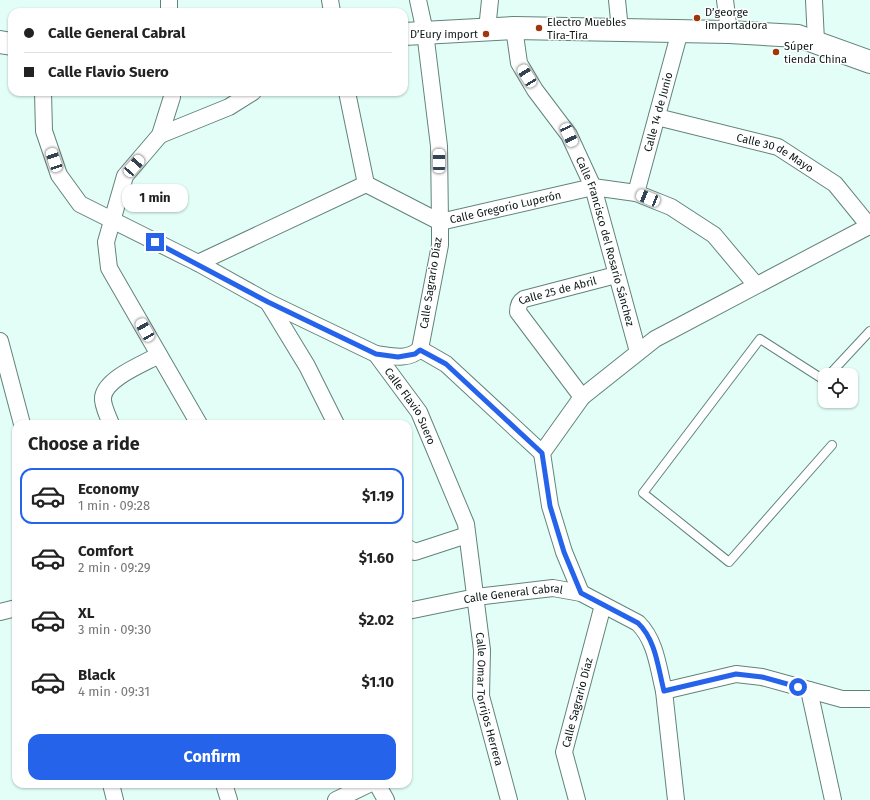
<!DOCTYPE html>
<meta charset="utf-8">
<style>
body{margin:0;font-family:"Fira Sans",sans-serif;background:#f2f2f2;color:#222;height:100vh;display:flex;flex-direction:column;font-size:15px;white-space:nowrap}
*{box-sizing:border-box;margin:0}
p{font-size:13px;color:#767676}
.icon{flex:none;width:22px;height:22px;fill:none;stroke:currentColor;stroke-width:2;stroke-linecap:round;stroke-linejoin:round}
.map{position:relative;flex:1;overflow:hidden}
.panel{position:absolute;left:12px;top:420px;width:400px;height:368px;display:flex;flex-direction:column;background:#fff;border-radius:12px;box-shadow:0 1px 3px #0004}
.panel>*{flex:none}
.top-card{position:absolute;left:8px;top:8px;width:400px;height:88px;border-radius:12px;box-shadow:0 1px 3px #0004;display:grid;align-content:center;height:88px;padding:0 16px;background:#fff}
.tools{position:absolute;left:818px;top:368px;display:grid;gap:8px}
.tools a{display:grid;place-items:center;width:40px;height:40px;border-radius:8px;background:#fff;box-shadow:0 1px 3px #0004;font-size:20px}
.end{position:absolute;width:18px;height:18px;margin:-9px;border:5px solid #2563eb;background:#fff;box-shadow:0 0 0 2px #fff}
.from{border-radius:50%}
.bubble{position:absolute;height:28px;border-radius:12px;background:#fff;box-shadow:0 1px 3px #0004;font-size:13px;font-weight:700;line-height:28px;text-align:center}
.car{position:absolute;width:12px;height:24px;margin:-12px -6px;border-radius:5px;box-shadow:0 0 3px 1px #0007;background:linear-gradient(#fff 24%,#345 0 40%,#fff 0 76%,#345 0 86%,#fff 0)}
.top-card b{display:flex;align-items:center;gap:14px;height:38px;font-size:15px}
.top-card b+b{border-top:1px solid #e0e0e0}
.top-card i{width:10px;height:10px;background:#222}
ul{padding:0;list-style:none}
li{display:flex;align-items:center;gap:12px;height:56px;margin:0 8px 6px;padding:0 8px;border:2px solid transparent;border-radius:12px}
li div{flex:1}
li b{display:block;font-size:15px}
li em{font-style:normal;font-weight:700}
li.selected{border-color:#2563eb}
li>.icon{width:36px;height:36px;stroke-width:1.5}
h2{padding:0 16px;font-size:18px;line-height:48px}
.button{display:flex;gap:8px;margin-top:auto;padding:8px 16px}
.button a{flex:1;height:46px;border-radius:12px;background:#2563eb;color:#fff;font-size:16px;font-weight:700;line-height:46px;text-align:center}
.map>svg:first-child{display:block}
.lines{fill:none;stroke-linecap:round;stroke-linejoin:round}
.lane-casing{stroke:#62837b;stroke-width:10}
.street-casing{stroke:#62837b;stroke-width:18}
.secondary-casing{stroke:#62837b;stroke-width:24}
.lane{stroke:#fff;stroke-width:8}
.street{stroke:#fff;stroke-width:16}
.secondary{stroke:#fff;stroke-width:22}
.route{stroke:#2563eb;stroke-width:5}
.poi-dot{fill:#9d370d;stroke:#fff;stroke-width:1.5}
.labels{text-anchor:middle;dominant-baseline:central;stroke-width:3;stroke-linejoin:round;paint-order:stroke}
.poi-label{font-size:11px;fill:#0c1916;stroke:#fff;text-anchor:start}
.street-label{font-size:11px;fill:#0c1916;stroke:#fff}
</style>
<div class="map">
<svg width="870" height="800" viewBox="0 0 870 800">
<rect width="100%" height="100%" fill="#e2fef7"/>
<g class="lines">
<g class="lane-casing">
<g id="lane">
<polyline points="829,375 870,331"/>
<polyline points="825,379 824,380 760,339 643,493 729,562 832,445"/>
</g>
</g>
<g class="street-casing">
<g id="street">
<polyline points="169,0 169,12"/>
<polyline points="330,0 332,12"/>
<polyline points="418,0 425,32 439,146 440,222 440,245 420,349 446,364 542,453"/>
<polyline points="617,0 620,30"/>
<polyline points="725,0 729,32"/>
<polyline points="814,0 816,41"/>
<path id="s1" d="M514 28 519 63 535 90 569 135 593 187 638 352"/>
<polyline points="487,30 490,0"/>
<path id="s2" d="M43 92 44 131 59 175 80 204 198 263 268 302 376 354 419 412 466 524 482 650 481 696 509 800"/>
<polyline points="172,92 172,97 160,135 125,176 106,242 109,268 199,424"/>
<polyline points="347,92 366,184"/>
<path id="s3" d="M657 117 778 147 835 184 870 227"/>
<polyline points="160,135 229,107 253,92"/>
<path id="s4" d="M636 193 680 31"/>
<path id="s5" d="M198 263 366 184 440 222 593 187 636 193 671 207 714 235 756 285"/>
<polyline points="268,302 307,366 336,424"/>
<polyline points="0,341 22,424"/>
<path d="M376 354C391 356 408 361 420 349"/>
<path id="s6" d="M582 397 518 312C518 306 519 302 524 299L616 275"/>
<path d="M111 424C108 416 102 405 103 397 106 378 143 364 159 355"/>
<polyline points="408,548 415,552 467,535"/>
<polyline points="581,593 564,552 550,506 542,453 582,397 655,339 869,226"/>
<path id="s7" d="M408 611 476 597 553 588 581 593 638 623C656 641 658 667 664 691L736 674 762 677 842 699H870"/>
<polyline points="0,612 16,608"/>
<polyline points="809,690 833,800"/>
<polyline points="664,691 676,800"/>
<polyline points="111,784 115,800"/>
<polyline points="224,784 229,800"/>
<polyline points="377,784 386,800"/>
<polyline points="336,800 369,784"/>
<path id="s8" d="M577 800 564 752 603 605"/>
</g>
</g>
<g class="secondary-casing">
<g id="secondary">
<polyline points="404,34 514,28 729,32 798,36 870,62"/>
<polyline points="0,42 12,44"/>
</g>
</g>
<use href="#lane" class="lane"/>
<use href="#street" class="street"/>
<use href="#secondary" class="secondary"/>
</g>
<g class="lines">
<path class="route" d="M155 242 268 302 376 354 398 357 415 354 420 350 446 364 542 453 550 506 564 552 581 593 638 623C656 640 658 668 664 691L736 674 762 677 798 687"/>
</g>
<g class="poi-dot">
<circle cx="697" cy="18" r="4"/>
<circle cx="539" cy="28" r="4"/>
<circle cx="486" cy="34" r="4"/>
<circle cx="776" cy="52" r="4"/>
</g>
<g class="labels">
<g class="poi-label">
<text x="705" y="12">D’george<tspan x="705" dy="13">importadora</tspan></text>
<text x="547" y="22">Electro Muebles<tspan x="547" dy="13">Tira-Tira</tspan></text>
<text x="478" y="34" text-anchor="end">D’Eury import</text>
<text x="784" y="46">Súper<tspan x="784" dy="13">tienda China</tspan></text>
</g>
<g class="street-label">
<text stroke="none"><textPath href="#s4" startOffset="84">Calle 14 de Junio</textPath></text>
<text stroke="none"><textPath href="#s3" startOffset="124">Calle 30 de Mayo</textPath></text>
<text stroke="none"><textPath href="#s5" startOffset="336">Calle Gregorio Luperón</textPath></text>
<text stroke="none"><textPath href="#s1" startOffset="236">Calle Francisco del Rosario Sánchez</textPath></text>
<text transform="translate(431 283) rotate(-81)">Calle Sagrario Díaz</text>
<text stroke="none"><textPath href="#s6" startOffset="156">Calle 25 de Abril</textPath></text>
<text stroke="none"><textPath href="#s2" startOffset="516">Calle Flavio Suero</textPath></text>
<text stroke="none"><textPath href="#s7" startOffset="107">Calle General Cabral</textPath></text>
<text stroke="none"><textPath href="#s2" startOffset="824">Calle Omar Torrijos Herrera</textPath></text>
<text stroke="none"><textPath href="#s8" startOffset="101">Calle Sagrario Díaz</textPath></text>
</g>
</g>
</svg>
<div class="tools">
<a><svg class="icon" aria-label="locate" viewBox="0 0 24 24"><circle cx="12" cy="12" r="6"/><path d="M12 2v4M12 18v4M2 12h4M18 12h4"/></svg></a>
</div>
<i class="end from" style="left:798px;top:687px"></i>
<i class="end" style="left:155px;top:242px"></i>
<div class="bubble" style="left:122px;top:184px;width:66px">1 min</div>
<i class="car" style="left:527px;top:76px;rotate:328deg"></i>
<i class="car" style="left:569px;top:135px;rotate:155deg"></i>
<i class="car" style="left:54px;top:160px;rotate:341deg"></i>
<i class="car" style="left:439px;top:161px;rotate:0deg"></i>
<i class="car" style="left:134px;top:166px;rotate:41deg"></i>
<i class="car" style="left:648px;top:198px;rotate:292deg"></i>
<i class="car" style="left:145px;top:330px;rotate:330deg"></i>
<div class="top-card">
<b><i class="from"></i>Calle General Cabral</b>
<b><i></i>Calle Flavio Suero</b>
</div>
<section class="panel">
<h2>Choose a ride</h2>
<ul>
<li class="selected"><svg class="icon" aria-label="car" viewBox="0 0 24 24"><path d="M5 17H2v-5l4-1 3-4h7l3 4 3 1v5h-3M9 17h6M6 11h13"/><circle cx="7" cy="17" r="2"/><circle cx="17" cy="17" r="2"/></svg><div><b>Economy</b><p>1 min · 09:28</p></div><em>$1.19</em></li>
<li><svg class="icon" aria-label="car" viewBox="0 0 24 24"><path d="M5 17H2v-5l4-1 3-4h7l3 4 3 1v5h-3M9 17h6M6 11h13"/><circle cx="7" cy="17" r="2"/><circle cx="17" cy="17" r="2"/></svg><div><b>Comfort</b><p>2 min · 09:29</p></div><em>$1.60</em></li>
<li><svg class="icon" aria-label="car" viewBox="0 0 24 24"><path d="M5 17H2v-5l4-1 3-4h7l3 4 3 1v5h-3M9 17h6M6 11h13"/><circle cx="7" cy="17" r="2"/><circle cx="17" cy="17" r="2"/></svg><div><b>XL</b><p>3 min · 09:30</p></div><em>$2.02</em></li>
<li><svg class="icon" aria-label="car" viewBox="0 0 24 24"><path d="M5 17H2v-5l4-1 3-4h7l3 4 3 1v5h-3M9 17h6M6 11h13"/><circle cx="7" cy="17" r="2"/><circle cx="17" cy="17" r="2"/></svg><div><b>Black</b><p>4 min · 09:31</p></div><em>$1.10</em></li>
</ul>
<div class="button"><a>Confirm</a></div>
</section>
</div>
